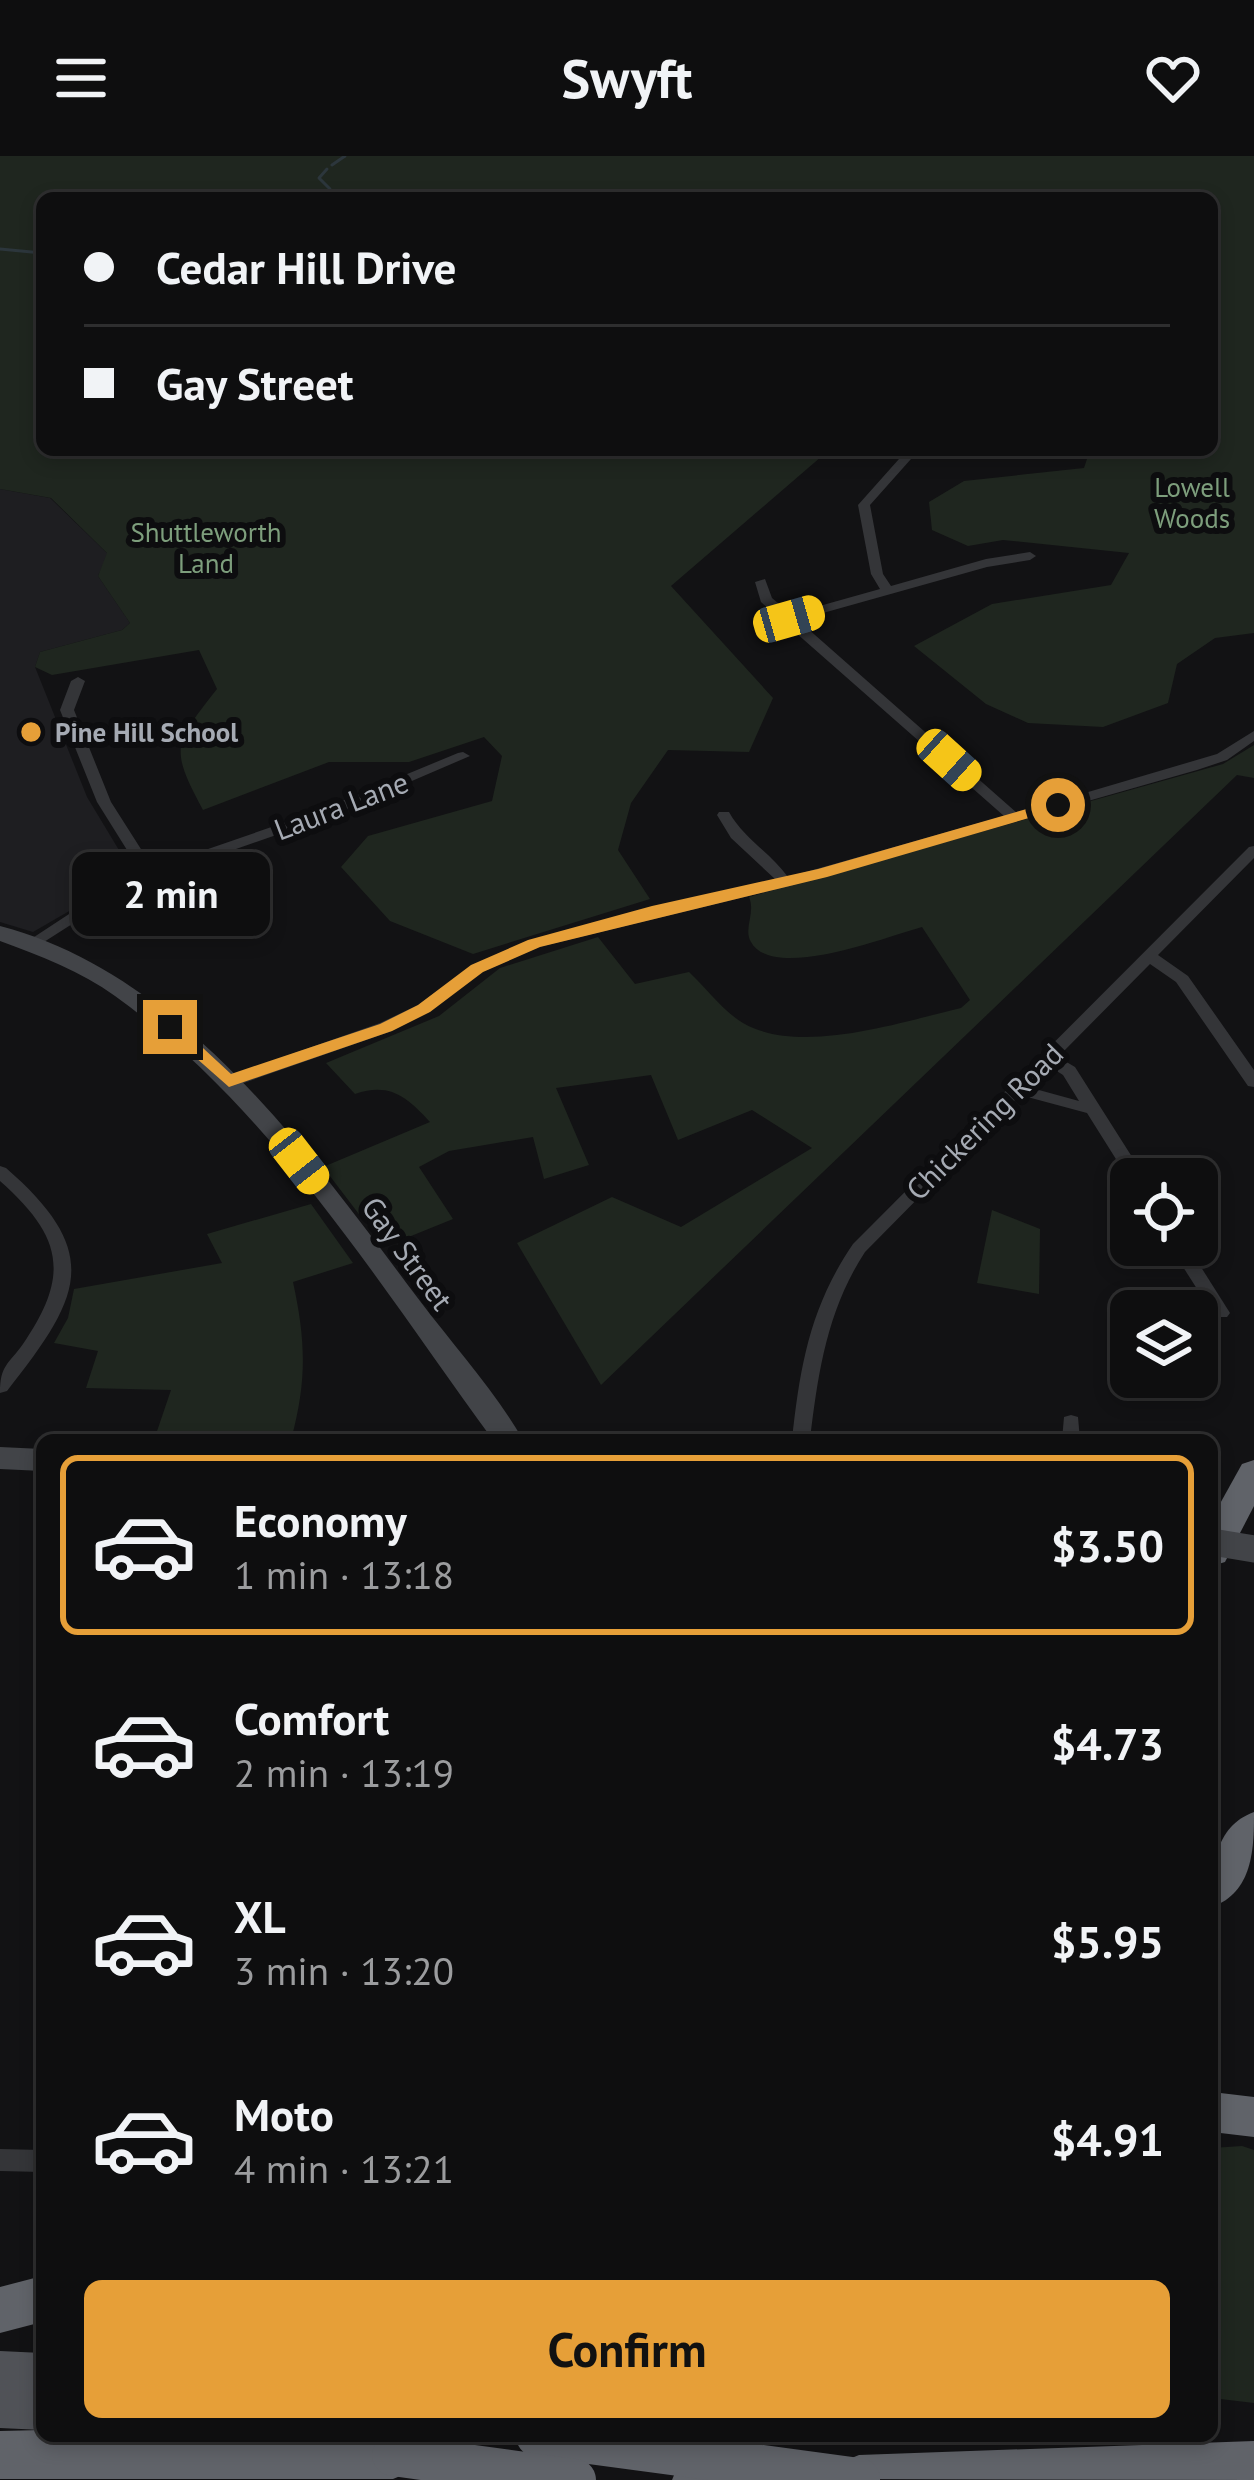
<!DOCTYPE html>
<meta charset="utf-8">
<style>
body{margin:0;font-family:"PT Sans",sans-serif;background:#1c1c1d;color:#f1f3f6;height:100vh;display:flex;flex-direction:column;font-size:45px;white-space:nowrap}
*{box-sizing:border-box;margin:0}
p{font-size:39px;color:#9b9c9e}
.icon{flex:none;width:66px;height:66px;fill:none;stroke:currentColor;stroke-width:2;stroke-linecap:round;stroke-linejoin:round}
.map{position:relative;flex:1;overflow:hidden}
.details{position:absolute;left:36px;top:1278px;width:1182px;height:1008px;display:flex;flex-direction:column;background:#0e0e0f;border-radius:18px;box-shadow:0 6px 18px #0003,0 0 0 3px #2e2e2f}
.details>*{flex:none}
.banner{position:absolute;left:36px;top:36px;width:1182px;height:264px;border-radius:18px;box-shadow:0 6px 18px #0003,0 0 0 3px #2e2e2f;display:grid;align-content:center;height:264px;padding:0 48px;background:#0e0e0f}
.tools{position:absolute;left:1110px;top:1002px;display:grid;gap:24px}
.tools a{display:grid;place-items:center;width:108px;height:108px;border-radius:18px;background:#0e0e0f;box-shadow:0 6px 18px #0003,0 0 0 3px #2e2e2f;font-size:60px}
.end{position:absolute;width:54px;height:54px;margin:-27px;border:15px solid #e69f38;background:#111;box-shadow:0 0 0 6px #111}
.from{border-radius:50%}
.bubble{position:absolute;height:84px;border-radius:18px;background:#0e0e0f;box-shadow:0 6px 18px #0003,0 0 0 3px #2e2e2f;font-size:39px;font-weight:800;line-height:84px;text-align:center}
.car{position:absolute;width:36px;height:72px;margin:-36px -18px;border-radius:15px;box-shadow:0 0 9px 3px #0007;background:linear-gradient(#f5c518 24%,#345 0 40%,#f5c518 0 76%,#345 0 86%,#f5c518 0)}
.banner b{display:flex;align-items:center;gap:42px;height:114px;font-size:45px}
.banner b+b{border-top:3px solid #2e2e2f}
.banner i{width:30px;height:30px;background:#f1f3f6}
ul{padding:21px 0 0;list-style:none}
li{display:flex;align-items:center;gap:36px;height:180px;margin:0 24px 18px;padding:0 24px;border:6px solid transparent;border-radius:18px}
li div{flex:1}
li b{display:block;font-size:45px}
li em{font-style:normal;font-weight:800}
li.current{border-color:#e69f38}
li>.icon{width:108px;height:108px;stroke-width:1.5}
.button{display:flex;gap:24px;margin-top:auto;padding:24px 48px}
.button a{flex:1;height:138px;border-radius:18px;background:#e69f38;color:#111;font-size:48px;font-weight:800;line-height:138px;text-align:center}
header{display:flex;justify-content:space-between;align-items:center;height:156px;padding:0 48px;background:#0e0e0f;font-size:54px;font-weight:800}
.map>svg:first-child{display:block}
.built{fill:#1e1e21}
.green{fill:#1f261f}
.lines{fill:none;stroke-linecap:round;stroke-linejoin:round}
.stream{stroke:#2c363c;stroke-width:3}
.street{fill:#343538;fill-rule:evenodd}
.secondary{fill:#424448;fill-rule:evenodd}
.primary{fill:#505257;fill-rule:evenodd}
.highway{fill:#606369;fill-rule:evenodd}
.secondary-bridge{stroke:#424448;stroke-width:27}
.highway-bridge{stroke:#606369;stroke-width:42}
.route{fill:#e69f38}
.poi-dot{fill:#e69f38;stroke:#0d0d0f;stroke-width:4.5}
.labels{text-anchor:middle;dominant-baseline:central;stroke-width:12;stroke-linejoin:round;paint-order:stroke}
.far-park-label{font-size:27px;fill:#7d9e7c;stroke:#0d0d0f}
.far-poi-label{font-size:27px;font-weight:bold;fill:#a5aab3;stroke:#0d0d0f;text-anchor:start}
.street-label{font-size:30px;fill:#a5aab3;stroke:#0d0d0f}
</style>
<header><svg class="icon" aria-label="menu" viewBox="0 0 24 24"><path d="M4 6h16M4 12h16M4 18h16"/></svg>Swyft<svg class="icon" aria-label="heart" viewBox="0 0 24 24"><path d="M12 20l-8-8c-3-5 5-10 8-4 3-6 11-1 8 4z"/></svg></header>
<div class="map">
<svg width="1254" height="2324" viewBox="0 0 1254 2324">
<rect width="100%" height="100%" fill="#121214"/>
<polygon class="built" points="0,333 50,342 108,398 98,420 130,467 122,474 40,496 35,511 87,641 137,724 90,743 33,776 0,766"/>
<g class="green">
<path d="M0 0H1254V477L1215 482 1177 508 1168 547 1103 571 1028 567 986 548 914 490 992 448 1111 429 1129 397 1003 384 968 390 932 374 929 346 964 325 1084 312 1090 294H1212V42H42V294H829L671 430 773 542 749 596 668 594 631 647 618 694 650 743 473 798 390 765 341 711 368 680 492 645 502 600 484 581 409 606H329L203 654C169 591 174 588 217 533L199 494 52 519 35 511 40 496 122 474 130 467 98 420 107 397 51 342 0 333Z"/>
<path d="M1254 589V622L1237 619 601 1229 517 1087 612 1041 681 1071 812 992 752 954 678 984 651 919 556 932 589 1009 544 1023 533 981 449 995 419 1011 453 1063 384 1091 323 1011 430 966C407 941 390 926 355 938L326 907 439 860 500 812 598 781 635 828 689 816C706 832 723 855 743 867 800 900 901 866 961 852L970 844 922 771C888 780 773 826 751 786 743 772 756 757 749 741L1223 608Z"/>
<path d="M311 1048 353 1107 293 1126C306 1186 307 1225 291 1284H154L171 1234 86 1232 98 1195 54 1187 68 1162 74 1133 222 1107 207 1078Z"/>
<polygon points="992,1054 1040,1073 1039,1138 977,1127"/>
<polygon points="1242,1990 1254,1994 1254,2247 1212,2242 1212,1992"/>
</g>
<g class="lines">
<g class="stream">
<polyline points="332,9 345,0"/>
<polyline points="326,42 330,33 319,22 327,13"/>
<polyline points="0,93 42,97"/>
</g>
<g class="street">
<path d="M907 294H919L870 349 883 418 891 430 986 403 1030 396 1036 400 1030 404 987 411 798 464 1017 657 1217 598 1254 575V585L1227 604 1197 614 790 730 539 791 482 816 430 855 392 875 235 930H223L221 926 223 922 380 867 418 849 472 810 529 785 776 724 731 682 717 659 719 656H729C744 683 770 696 788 721L1004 660 761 446 755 426 765 423 772 442 791 458 880 433 871 418 858 349Z"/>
<polygon points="78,521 85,525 74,554 111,646 153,712 318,655 458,597 463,596 470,600 328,661 156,721 153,726 105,747 33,793 28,791 28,785 95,741 142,718 97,646 60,554 71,525"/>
<path d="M1254 690V702L1158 799 1188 820 1254 914V931L1248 930 1176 826 1150 808 1058 901 1075 911 1146 1023H1131V1027L1087 957 1020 939 865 1096C827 1154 818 1217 810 1284H792C800 1210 810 1151 853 1088L1249 691ZM1049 910 1063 919 1079 945 1028 931Z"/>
<path d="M0 1010 6 1012C105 1098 80 1142 7 1235L0 1237C0 1209 8 1209 23 1188 71 1118 62 1080 0 1025Z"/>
<polygon points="1169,1089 1187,1089 1230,1157 1227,1161 1215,1161"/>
<polygon points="1071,1259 1078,1261 1080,1284 1062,1284 1064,1261"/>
<polygon points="0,1993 42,1994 42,2016 0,2015"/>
</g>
<g class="secondary">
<path d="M0 770C184 818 312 1002 420 1145 454 1190 495 1235 523 1284H493C380 1130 273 954 115 840 82 816 39 799 0 785Z"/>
<polygon points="0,1291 42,1293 42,1315 0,1313"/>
</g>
<polygon class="primary" points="0,2195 42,2197 42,2274 0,2272"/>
<g class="highway">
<polygon points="1254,1304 1254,1350 1225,1406 1212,1410 1212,1362 1242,1308"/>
<path d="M1254 1656C1254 1693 1253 1736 1212 1751 1212 1714 1213 1671 1254 1656Z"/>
<polygon points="1212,1936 1254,1941 1254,1981 1212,1976"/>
<polygon points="42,2120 42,2166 0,2177 0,2131"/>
<polygon points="42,2274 42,2280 405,2280 417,2299 410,2316 393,2323 0,2323 0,2275"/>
<polygon points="706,2280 764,2280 757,2297 730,2324 672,2324 679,2307"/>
<polygon points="1254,2285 1254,2324 835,2323 842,2306 859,2299"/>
</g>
<polyline class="secondary-bridge" points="1212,1386 1254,1393"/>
<g class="highway-bridge">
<polyline points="537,2280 859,2323"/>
<polyline points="393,2299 575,2324"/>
</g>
</g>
<polygon class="route" points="1058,644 1063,645 1063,652 827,721 540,791 483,816 430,856 392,875 229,931 161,871 176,867 231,918 380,868 418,849 471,809 528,784 652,750 818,713"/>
<circle class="poi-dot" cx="31" cy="576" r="12"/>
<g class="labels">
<g class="far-park-label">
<text x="1192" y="331">Lowell<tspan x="1192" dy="31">Woods</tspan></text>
<text x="206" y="376">Shuttleworth<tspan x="206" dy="31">Land</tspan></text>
</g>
<g class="far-poi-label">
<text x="55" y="576">Pine Hill School</text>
</g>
<g class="street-label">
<text transform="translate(341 649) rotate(-21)">Laura Lane</text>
<text transform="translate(984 965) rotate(-45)">Chickering Road</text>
<text transform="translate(408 1097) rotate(54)">Gay Street</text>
</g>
</g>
</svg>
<div class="tools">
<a><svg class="icon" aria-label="locate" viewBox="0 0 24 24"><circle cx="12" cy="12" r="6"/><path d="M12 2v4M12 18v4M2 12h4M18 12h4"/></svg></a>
<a><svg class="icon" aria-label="layers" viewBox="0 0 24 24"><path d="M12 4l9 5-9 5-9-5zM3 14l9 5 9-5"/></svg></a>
</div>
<i class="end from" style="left:1058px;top:649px"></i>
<i class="end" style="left:170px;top:871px"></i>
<div class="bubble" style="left:72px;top:696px;width:198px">2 min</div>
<i class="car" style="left:789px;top:463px;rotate:74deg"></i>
<i class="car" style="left:949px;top:604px;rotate:132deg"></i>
<i class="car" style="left:299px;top:1005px;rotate:142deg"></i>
<div class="banner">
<b><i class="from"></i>Cedar Hill Drive</b>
<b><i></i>Gay Street</b>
</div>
<section class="details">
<ul>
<li class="current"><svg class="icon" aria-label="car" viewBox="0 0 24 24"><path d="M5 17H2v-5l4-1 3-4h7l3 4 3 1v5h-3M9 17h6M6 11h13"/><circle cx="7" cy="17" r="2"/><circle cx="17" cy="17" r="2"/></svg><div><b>Economy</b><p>1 min · 13:18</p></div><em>$3.50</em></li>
<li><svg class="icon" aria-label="car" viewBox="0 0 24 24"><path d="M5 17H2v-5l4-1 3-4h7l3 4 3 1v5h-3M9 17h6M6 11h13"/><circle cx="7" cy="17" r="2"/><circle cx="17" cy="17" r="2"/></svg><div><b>Comfort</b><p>2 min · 13:19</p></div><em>$4.73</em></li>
<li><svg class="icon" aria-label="car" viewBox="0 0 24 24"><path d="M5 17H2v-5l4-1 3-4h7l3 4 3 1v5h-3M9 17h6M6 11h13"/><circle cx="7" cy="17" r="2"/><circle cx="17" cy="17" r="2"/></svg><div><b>XL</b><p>3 min · 13:20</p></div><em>$5.95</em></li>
<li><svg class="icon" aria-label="car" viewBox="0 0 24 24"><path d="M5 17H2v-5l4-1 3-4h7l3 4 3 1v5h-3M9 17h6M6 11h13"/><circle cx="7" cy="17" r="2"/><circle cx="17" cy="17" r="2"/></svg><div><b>Moto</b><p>4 min · 13:21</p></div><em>$4.91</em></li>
</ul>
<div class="button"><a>Confirm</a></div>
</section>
</div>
